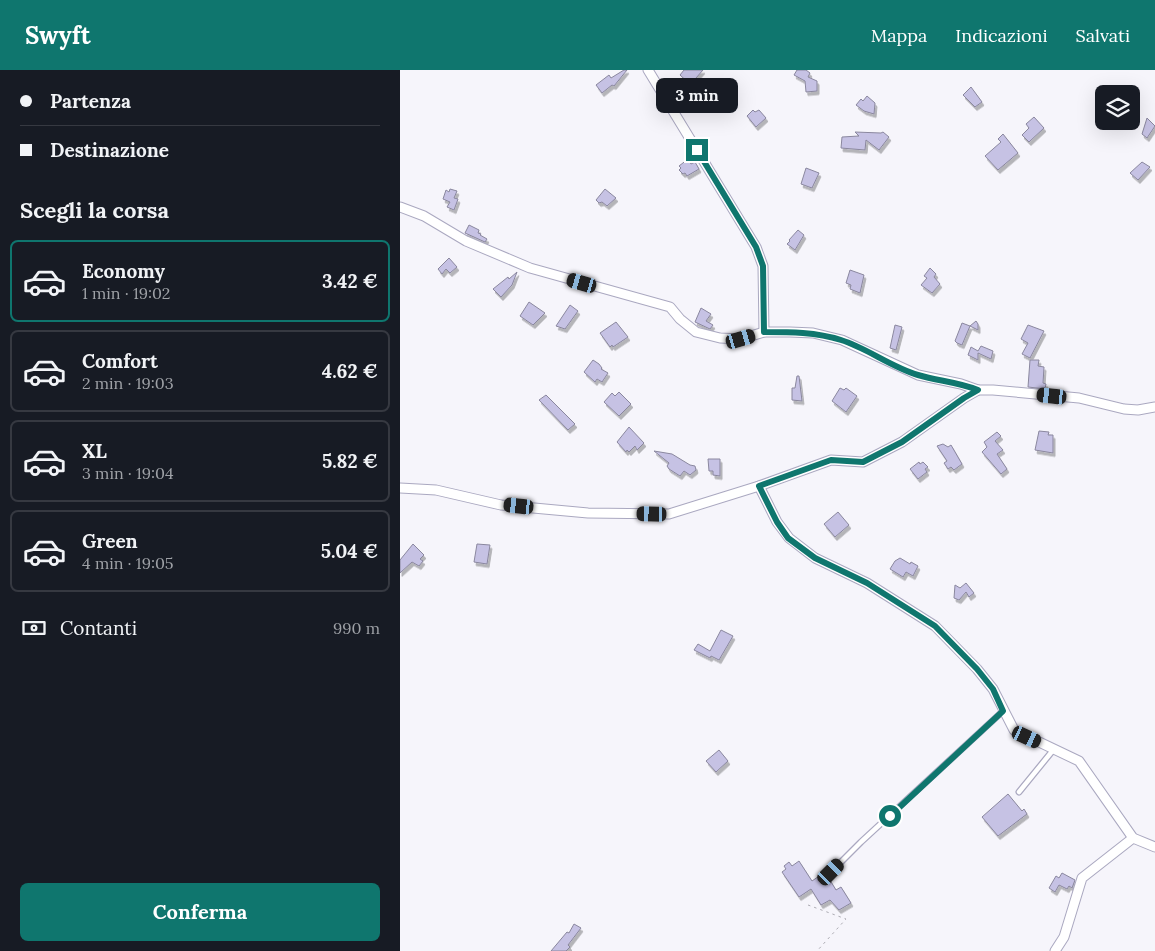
<!DOCTYPE html>
<html lang="it">
<meta charset="utf-8">
<style>
body{margin:0;font-family:Lora,serif;background:#20242c;color:#f1f3f6;height:100vh;display:flex;flex-direction:column;font-size:19px;white-space:nowrap}
*{box-sizing:border-box;margin:0}
p{font-size:16px;color:#9ea1a6}
.icon{flex:none;width:28px;height:28px;fill:none;stroke:currentColor;stroke-width:2;stroke-linecap:round;stroke-linejoin:round}
.map{position:relative;flex:1;overflow:hidden}
.sheet{display:flex;flex-direction:column;background:#171b24;width:400px}
.sheet>*{flex:none}
.hud{display:grid;align-content:center;height:110px;padding:0 20px;background:#171b24}
.buttons{position:absolute;left:695px;top:15px;display:grid;gap:10px}
.buttons a{display:grid;place-items:center;width:45px;height:45px;border-radius:8px;background:#171b24;box-shadow:0 5px 20px #0002;font-size:25px}
.end{position:absolute;width:22px;height:22px;margin:-11px;border:6px solid #0f766e;background:#fff;box-shadow:0 0 0 2px #fff}
.from{border-radius:50%}
.bubble{position:absolute;height:35px;border-radius:8px;background:#171b24;box-shadow:0 5px 20px #0002;font-size:16px;font-weight:700;line-height:35px;text-align:center}
.car{position:absolute;width:15px;height:30px;margin:-15px -8px;border-radius:6px;box-shadow:0 0 4px 1px #0007;background:linear-gradient(#222 24%,#8ab4d8 0 40%,#222 0 76%,#8ab4d8 0 86%,#222 0)}
.hud b{display:flex;align-items:center;gap:18px;height:48px;font-size:19px}
.hud b+b{border-top:1px solid #363941}
.hud i{width:12px;height:12px;background:#f1f3f6}
ul{padding:0;list-style:none}
li{display:flex;align-items:center;gap:15px;height:82px;margin:0 10px 8px;padding:0 10px;border:2px solid #363941;border-radius:8px}
li div{flex:1}
li b{display:block;font-size:19px}
li em{font-style:normal;font-weight:700}
li.selected{border-color:#0f766e}
li>.icon{width:45px;height:45px;stroke-width:1.5}
h2{padding:0 20px;font-size:22px;line-height:60px}
.pay{display:flex;align-items:center;gap:12px;height:55px;padding:0 20px;font-size:19px}
.pay p{margin-inline-start:auto}
.action{display:flex;gap:10px;margin-top:auto;padding:10px 20px}
.action a{flex:1;height:58px;border-radius:8px;background:#0f766e;color:#fff;font-size:20px;font-weight:700;line-height:58px;text-align:center}
header{display:flex;align-items:center;gap:30px;box-sizing:border-box;height:70px;padding:0 25px;background:#0f766e;color:#fff}
header strong{font-size:24px}
nav{display:flex;gap:28px;margin-inline-start:auto;font-size:18px}
main{display:flex;flex:1;min-height:0}
.map>svg:first-child{display:block}
.building{fill:#c6c2e4;stroke:#8a879e;filter:url(#shadow)}
.lines{fill:none;stroke-linecap:round;stroke-linejoin:round}
.lane-casing{stroke:#aaa8c0;stroke-width:7}
.street-casing{stroke:#aaa8c0;stroke-width:11}
.path{stroke:#acabb2;stroke-width:1;stroke-dasharray:2.5 4;stroke-linecap:butt}
.lane{stroke:#fff;stroke-width:4.5}
.street{stroke:#fff;stroke-width:9}
.route{stroke:#0f766e;stroke-width:6}
</style>
<header>
<strong>Swyft</strong>
<nav><a>Mappa</a><a>Indicazioni</a><a>Salvati</a></nav>
</header>
<main>
<section class="sheet">
<div class="hud">
<b><i class="from"></i>Partenza</b>
<b><i></i>Destinazione</b>
</div>
<h2>Scegli la corsa</h2>
<ul>
<li class="selected"><svg class="icon" aria-label="car" viewBox="0 0 24 24"><path d="M5 17H2v-5l4-1 3-4h7l3 4 3 1v5h-3M9 17h6M6 11h13"/><circle cx="7" cy="17" r="2"/><circle cx="17" cy="17" r="2"/></svg><div><b>Economy</b><p>1 min · 19:02</p></div><em>3.42 €</em></li>
<li><svg class="icon" aria-label="car" viewBox="0 0 24 24"><path d="M5 17H2v-5l4-1 3-4h7l3 4 3 1v5h-3M9 17h6M6 11h13"/><circle cx="7" cy="17" r="2"/><circle cx="17" cy="17" r="2"/></svg><div><b>Comfort</b><p>2 min · 19:03</p></div><em>4.62 €</em></li>
<li><svg class="icon" aria-label="car" viewBox="0 0 24 24"><path d="M5 17H2v-5l4-1 3-4h7l3 4 3 1v5h-3M9 17h6M6 11h13"/><circle cx="7" cy="17" r="2"/><circle cx="17" cy="17" r="2"/></svg><div><b>XL</b><p>3 min · 19:04</p></div><em>5.82 €</em></li>
<li><svg class="icon" aria-label="car" viewBox="0 0 24 24"><path d="M5 17H2v-5l4-1 3-4h7l3 4 3 1v5h-3M9 17h6M6 11h13"/><circle cx="7" cy="17" r="2"/><circle cx="17" cy="17" r="2"/></svg><div><b>Green</b><p>4 min · 19:05</p></div><em>5.04 €</em></li>
</ul>
<div class="pay"><svg class="icon" aria-label="cash" viewBox="0 0 24 24"><path d="M3 7h18v10H3z"/><circle cx="12" cy="12" r="2"/></svg>Contanti<p>990 m</p></div>
<div class="action"><a>Conferma</a></div>
</section>
<div class="map">
<svg width="755" height="881" viewBox="0 0 755 881">
<defs>
<filter id="shadow"><feDropShadow dx="2" dy="3.5" stdDeviation="0" flood-color="#0004"/></filter>
</defs>
<rect width="100%" height="100%" fill="#f6f5fb"/>
<g class="building">
<polygon points="224,0 227,0 214,16 212,15 202,23 196,15 209,5 211,8"/>
<polygon points="284,0 303,0 296,8 298,10 292,16 280,5"/>
<polygon points="397,0 406,0 410,3 408,7 417,11 417,21 406,22 405,11 394,5"/>
<polygon points="290,14 301,24 307,18 312,23 301,35 284,20"/>
<polygon points="571,17 582,32 575,37 563,25"/>
<polygon points="467,26 475,33 474,44 464,41 456,35 461,29 463,31"/>
<polygon points="353,40 355,42 359,40 366,48 356,57 347,46"/>
<polygon points="634,47 644,58 629,72 622,65 629,58 626,54"/>
<polygon points="747,48 755,56 747,68 742,64"/>
<polygon points="455,62 481,63 483,62 489,67 479,80 466,70 465,80 441,78 442,67 459,66"/>
<polygon points="603,64 618,83 598,100 585,86 601,72 598,69"/>
<polygon points="288,89 291,94 295,92 299,99 287,106 285,103 283,104 279,100 281,98 279,96"/>
<polygon points="742,92 750,97 738,110 730,103"/>
<polygon points="406,98 419,103 412,118 401,114"/>
<polygon points="50,119 57,121 54,128 58,129 54,140 47,137 50,132 43,129 46,120 49,122"/>
<polygon points="205,119 216,128 207,136 202,132 199,133 196,130"/>
<polygon points="69,155 79,160 78,163 81,164 80,165 87,169 85,172 65,163"/>
<polygon points="398,160 404,165 395,180 387,174 390,171 389,170"/>
<polygon points="49,188 57,197 50,203 46,199 42,204 38,199"/>
<polygon points="530,198 536,204 534,207 540,214 532,223 521,215 527,208 524,206"/>
<polygon points="450,200 464,205 460,223 450,219 451,215 446,213"/>
<polygon points="117,202 112,215 101,227 93,219 108,207 109,209"/>
<polygon points="129,232 145,243 133,255 120,246"/>
<polygon points="170,235 178,241 165,259 156,256"/>
<polygon points="301,238 311,244 306,251 313,255 310,259 295,252"/>
<polygon points="576,251 578,254 578,260 570,256 562,275 557,273 555,271 562,253 570,256"/>
<polygon points="216,252 228,267 213,277 212,275 210,277 200,263"/>
<polygon points="495,255 502,257 496,280 490,278"/>
<polygon points="628,255 644,261 630,288 622,284 628,273 621,269"/>
<polygon points="581,276 593,281 591,289 578,283 578,290 568,285 571,277 578,281"/>
<polygon points="193,290 199,294 202,298 201,299 208,303 202,312 197,309 195,312 184,302"/>
<polygon points="630,290 639,290 638,296 644,297 643,313 646,314 645,319 628,317"/>
<polygon points="397,306 399,306 402,331 392,330 392,318 395,318"/>
<polygon points="440,318 444,320 446,318 457,326 446,342 432,331"/>
<polygon points="219,322 231,334 219,346 204,332 212,323 215,326"/>
<polygon points="146,325 175,354 168,360 139,330"/>
<polygon points="229,357 244,373 237,380 235,376 229,382 227,380 226,382 217,372"/>
<polygon points="639,361 649,362 648,365 653,365 653,383 635,380"/>
<polygon points="597,362 601,366 595,371 603,380 597,384 607,399 601,404 582,382 587,377 584,372"/>
<polygon points="543,374 548,377 551,375 562,394 554,400 551,397 548,399 544,393 547,391 537,376"/>
<polygon points="254,381 272,384 290,395 295,396 296,400 290,405 284,401 280,406 269,399 267,396 269,393"/>
<polygon points="308,389 320,389 320,406 313,405 313,401 309,401"/>
<polygon points="519,392 520,394 523,392 528,397 525,399 527,402 518,409 510,399"/>
<polygon points="438,442 449,455 435,467 424,454"/>
<polygon points="13,474 24,485 20,489 23,491 19,496 12,492 0,503 0,490"/>
<polygon points="77,474 90,475 87,494 74,492"/>
<polygon points="500,488 510,494 511,492 518,496 513,506 506,502 503,507 490,499 495,491"/>
<polygon points="566,513 574,523 569,527 566,522 559,530 554,528 555,515 560,518"/>
<polygon points="321,560 333,566 319,590 311,586 310,588 294,580 298,574 310,581"/>
<polygon points="319,680 328,691 316,702 306,691"/>
<polygon points="608,724 622,741 624,739 627,744 598,766 582,747"/>
<polygon points="399,791 412,811 425,802 436,820 441,817 451,833 439,840 430,830 421,835 411,819 399,827 382,802 386,799 384,796 389,792 392,796"/>
<polygon points="662,803 675,810 672,818 669,816 667,819 659,815 655,822 649,818 656,806 659,808"/>
<polygon points="174,854 181,858 168,875 170,877 166,881 151,881 167,862 169,863"/>
</g>
<g class="lines">
<g class="lane-casing">
<g id="lane">
<polyline points="619,722 654,679"/>
<polyline points="431,802 461,772 603,641"/>
</g>
</g>
<g class="street-casing">
<g id="street">
<polyline points="248,0 356,177 363,196 364,262"/>
<polyline points="0,137 24,146 66,171 130,198 270,237 280,249 296,262 320,268 341,269 364,262 390,262 413,263 442,270 518,305 561,314 578,320"/>
<polyline points="359,416 377,452 389,468 415,488 467,513 535,556 577,599 593,619 614,660 679,691 733,768 755,777"/>
<polyline points="0,418 36,420 101,435 188,443 269,444 359,416 431,390 463,392 502,372 564,328 578,320 593,320 679,328 724,339 738,340 755,337"/>
<polyline points="655,881 664,867 682,808 733,768"/>
</g>
</g>
<polyline class="path" points="408,835 446,849 417,881"/>
<use href="#lane" class="lane"/>
<use href="#street" class="street"/>
</g>
<g class="lines">
<path class="route" d="M297 80 356 177 363 196 364 262C390 262 416 262 441 270 467 278 491 297 518 305 538 311 558 312 578 320L564 328 502 372 463 392 431 390 359 416 377 452 388 468 415 488 467 513 535 556 577 599 593 619 603 641 490 746"/>
</g>
</svg>
<div class="buttons">
<a><svg class="icon" aria-label="layers" viewBox="0 0 24 24"><path d="M12 4l9 5-9 5-9-5zM3 14l9 5 9-5"/></svg></a>
</div>
<i class="end from" style="left:490px;top:746px"></i>
<i class="end" style="left:297px;top:80px"></i>
<div class="bubble" style="left:256px;top:8px;width:82px">3 min</div>
<i class="car" style="left:182px;top:213px;rotate:286deg"></i>
<i class="car" style="left:341px;top:269px;rotate:74deg"></i>
<i class="car" style="left:652px;top:326px;rotate:276deg"></i>
<i class="car" style="left:119px;top:436px;rotate:276deg"></i>
<i class="car" style="left:252px;top:444px;rotate:271deg"></i>
<i class="car" style="left:627px;top:667px;rotate:115deg"></i>
<i class="car" style="left:431px;top:802px;rotate:45deg"></i>
</div>
</main>
